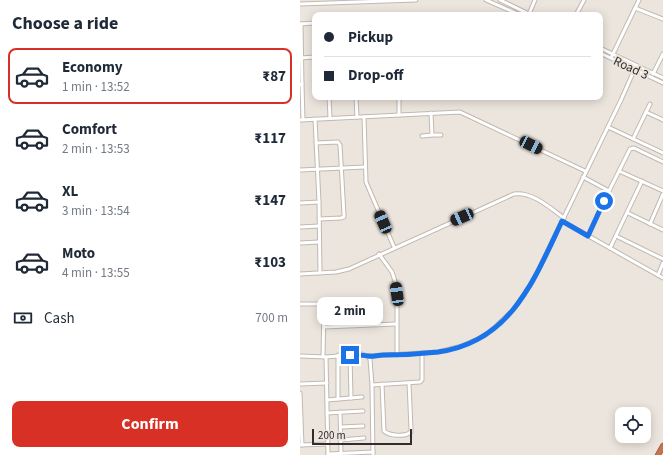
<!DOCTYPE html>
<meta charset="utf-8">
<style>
body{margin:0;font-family:"Source Sans 3",sans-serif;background:#f6f6f7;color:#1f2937;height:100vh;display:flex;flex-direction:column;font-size:15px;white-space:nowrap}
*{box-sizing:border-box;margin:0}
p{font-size:13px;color:#747a83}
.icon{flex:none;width:22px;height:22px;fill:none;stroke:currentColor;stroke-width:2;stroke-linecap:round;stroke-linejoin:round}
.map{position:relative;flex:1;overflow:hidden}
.details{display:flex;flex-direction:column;background:#fff;width:300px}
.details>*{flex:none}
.guide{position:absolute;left:12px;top:12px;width:291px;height:88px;border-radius:8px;box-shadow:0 2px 10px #0003;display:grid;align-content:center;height:88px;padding:0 12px;background:#fff}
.buttons{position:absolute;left:315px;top:407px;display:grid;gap:8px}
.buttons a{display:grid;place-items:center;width:36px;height:36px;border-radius:8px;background:#fff;box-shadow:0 2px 10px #0003;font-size:20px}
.scale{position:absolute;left:12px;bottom:10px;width:100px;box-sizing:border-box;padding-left:4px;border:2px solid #302d2a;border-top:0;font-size:11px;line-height:14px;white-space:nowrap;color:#302d2a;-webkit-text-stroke:3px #ece5dd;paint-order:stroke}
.end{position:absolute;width:18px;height:18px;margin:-9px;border:5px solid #1a73e8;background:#fff;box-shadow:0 0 0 2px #fff}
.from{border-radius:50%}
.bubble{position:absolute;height:28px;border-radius:8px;background:#fff;box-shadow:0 2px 10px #0003;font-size:13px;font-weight:700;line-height:28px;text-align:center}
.car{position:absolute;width:12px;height:24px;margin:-12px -6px;border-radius:5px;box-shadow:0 0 3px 1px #0007;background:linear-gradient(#222 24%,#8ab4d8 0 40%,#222 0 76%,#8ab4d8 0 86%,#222 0)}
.guide b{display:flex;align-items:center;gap:14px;height:38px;font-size:15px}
.guide b+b{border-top:1px solid #e0e1e3}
.guide i{width:10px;height:10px;background:#1f2937}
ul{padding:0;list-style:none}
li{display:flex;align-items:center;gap:12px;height:56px;margin:0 8px 6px;padding:0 4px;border:2px solid transparent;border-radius:8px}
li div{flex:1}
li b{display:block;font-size:15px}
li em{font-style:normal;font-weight:700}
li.active{border-color:#d93025}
li>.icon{width:36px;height:36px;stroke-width:1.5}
h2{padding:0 12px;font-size:18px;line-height:48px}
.pay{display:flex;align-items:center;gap:10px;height:44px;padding:0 12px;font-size:15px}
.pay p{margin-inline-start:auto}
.action{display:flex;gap:8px;margin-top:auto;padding:8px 12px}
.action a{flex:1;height:46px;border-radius:8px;background:#d93025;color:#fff;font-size:16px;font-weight:700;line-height:46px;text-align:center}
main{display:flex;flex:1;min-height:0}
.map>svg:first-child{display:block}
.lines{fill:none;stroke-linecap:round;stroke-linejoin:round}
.minor-casing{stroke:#c0b9b1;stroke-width:5}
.highway-casing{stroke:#935a44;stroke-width:6}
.minor{stroke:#fff;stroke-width:3}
.highway{stroke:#c87352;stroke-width:4.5}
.route{stroke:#1a73e8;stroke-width:5}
.labels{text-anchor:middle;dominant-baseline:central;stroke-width:4;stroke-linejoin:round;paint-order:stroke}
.street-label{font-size:13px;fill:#302d2a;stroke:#ece5dd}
</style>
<main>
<section class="details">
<h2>Choose a ride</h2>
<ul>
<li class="active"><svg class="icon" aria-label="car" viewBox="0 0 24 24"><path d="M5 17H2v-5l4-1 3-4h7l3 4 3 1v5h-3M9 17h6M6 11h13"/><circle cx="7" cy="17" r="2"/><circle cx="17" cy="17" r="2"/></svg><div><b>Economy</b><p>1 min · 13:52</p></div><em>₹87</em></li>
<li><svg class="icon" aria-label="car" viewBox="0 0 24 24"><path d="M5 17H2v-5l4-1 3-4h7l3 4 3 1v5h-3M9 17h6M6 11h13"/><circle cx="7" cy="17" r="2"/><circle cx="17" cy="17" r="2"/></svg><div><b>Comfort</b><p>2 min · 13:53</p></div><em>₹117</em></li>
<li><svg class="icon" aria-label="car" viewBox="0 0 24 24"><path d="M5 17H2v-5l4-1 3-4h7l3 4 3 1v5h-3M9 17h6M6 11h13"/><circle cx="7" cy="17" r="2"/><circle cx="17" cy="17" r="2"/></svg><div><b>XL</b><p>3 min · 13:54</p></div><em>₹147</em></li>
<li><svg class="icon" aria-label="car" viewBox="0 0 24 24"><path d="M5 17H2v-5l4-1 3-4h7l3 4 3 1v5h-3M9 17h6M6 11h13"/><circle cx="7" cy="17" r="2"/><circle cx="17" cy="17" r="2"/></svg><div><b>Moto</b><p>4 min · 13:55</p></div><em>₹103</em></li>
</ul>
<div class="pay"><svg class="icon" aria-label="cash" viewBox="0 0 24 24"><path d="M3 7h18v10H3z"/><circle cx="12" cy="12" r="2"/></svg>Cash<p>700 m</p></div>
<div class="action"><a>Confirm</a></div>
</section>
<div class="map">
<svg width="363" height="455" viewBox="0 0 363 455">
<rect width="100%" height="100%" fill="#ece5dd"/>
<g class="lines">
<g class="minor-casing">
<g id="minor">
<polyline points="186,0 220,15"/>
<polyline points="200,0 231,15"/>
<polyline points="0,4 116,0"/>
<polyline points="335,8 363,19"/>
<polyline points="229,14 235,0"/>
<polyline points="276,15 284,0"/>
<polyline points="0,24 15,23"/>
<polyline points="300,48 363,78"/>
<polyline points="300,53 363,83"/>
<polyline points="312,56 339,0"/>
<polyline points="0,58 15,57"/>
<polyline points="353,74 363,54"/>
<polyline points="2,84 3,120"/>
<polyline points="0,85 2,84 1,24"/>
<polyline points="29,97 30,118"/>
<polyline points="56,97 57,117"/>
<polyline points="99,97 99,115"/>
<polyline points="346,112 363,120"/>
<polyline points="64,117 66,182 94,247"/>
<polyline points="0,120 160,112 285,171"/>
<polyline points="308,127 363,153"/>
<polyline points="132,135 141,135"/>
<polyline points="122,136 132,135 131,113"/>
<polyline points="333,139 350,104"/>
<polyline points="16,143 38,142 40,145 44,215 44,217 41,218 19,219"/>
<polyline points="0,170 65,167"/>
<polyline points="319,171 363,191"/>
<polyline points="283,177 309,191"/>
<polyline points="19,202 20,273"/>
<polyline points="0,203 19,202 15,119"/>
<polyline points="328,213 363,230"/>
<polyline points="262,221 363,278"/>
<polyline points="350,224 363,194"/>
<polyline points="0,227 19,226"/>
<polyline points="288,236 309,191 330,149 334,148 363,162"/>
<polyline points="316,236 363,259"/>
<polyline points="0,243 19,242"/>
<polyline points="310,248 342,181"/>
<polyline points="79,254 92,272 95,281 97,294 97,355"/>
<path d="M0 274 36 272 49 269 214 194C233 192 249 207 264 218"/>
<polyline points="358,275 363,263"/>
<polyline points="0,304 21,304 24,307 23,356"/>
<polyline points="24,327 96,324"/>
<polyline points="38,355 38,399"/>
<polyline points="50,355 51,398"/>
<polyline points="0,356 26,357 62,354 67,356 70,359 72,385 73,455"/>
<polyline points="67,356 122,353 138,352 162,346 184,336 193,329 214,309 233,281 321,100 336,66"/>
<polyline points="26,357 28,455"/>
<polyline points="0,384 27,383"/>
<path d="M82 384 84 431C90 436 105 437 111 432V429L109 383"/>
<polyline points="72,385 120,382 122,380 122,353"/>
<polyline points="0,393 2,445"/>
<polyline points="27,400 62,397"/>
<polyline points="40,412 41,453"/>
<polyline points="27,413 63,411"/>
<polyline points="41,427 63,426"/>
<polyline points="41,440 64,438"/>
<polyline points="0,445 28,444"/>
<polyline points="28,454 73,452"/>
</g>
</g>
<g class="highway-casing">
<polyline id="highway" points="358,455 363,446"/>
</g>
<use href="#minor" class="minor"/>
<use href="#highway" class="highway"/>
</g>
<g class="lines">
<path class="route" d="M50 355C56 354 61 355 68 356 72 357 78 355 83 355 101 355 120 354 138 352 211 342 234 280 262 221L288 236 304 201"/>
</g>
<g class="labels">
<g class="street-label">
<text transform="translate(331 68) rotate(25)">Road 3</text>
</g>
</g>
</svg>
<div class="buttons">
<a><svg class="icon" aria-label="locate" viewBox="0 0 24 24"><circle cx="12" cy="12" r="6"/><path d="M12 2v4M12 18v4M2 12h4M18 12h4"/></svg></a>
</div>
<div class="scale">200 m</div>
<i class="end from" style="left:304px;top:201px"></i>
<i class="end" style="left:50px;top:355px"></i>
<div class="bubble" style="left:17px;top:297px;width:66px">2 min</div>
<i class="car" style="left:231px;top:145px;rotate:116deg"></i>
<i class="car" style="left:162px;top:217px;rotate:246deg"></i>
<i class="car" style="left:83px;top:222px;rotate:336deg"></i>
<i class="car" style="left:97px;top:294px;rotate:352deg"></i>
<div class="guide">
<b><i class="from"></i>Pickup</b>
<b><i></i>Drop-off</b>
</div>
</div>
</main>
